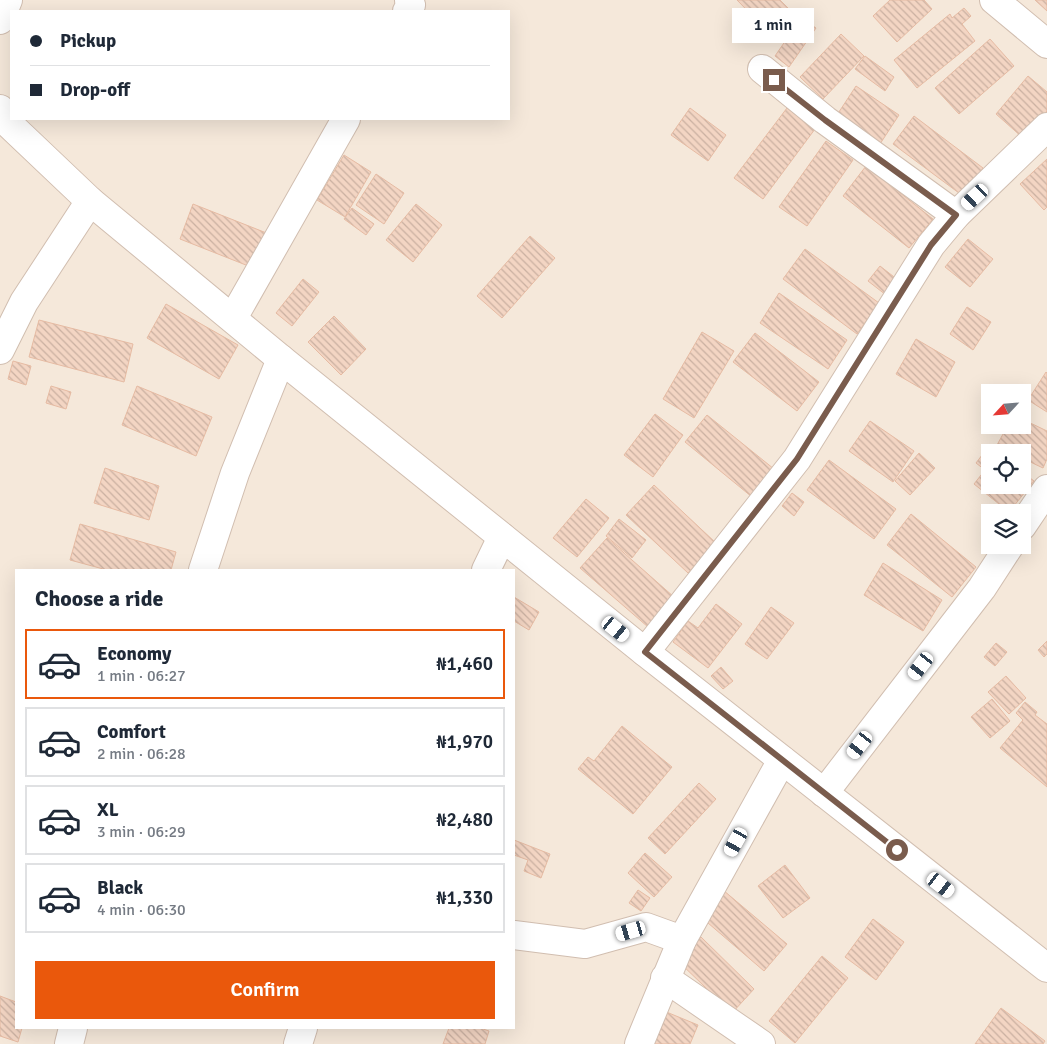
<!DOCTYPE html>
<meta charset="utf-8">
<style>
body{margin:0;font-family:Signika,sans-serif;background:#f2f2f3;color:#1f2937;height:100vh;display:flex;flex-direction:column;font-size:19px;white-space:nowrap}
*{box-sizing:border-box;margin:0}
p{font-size:16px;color:#747a83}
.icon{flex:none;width:28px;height:28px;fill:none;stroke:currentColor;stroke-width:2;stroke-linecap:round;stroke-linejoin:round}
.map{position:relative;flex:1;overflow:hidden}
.details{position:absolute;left:15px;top:569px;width:500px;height:460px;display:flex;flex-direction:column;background:#fff;border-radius:0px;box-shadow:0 5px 20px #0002}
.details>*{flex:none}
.guide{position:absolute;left:10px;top:10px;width:500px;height:110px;border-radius:0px;box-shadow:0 5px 20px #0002;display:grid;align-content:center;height:110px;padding:0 20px;background:#fff}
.needle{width:32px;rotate:244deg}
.tools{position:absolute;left:981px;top:384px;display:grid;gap:10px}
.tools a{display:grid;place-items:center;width:50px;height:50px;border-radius:0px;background:#fff;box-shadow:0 5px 20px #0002;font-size:25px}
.end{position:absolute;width:22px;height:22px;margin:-11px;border:6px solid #7a5c4d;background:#fff;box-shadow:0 0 0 2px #fff}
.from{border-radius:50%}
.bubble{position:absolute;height:35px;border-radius:0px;background:#fff;box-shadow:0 5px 20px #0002;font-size:16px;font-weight:600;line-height:35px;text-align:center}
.car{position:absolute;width:15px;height:30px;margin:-15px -8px;border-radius:6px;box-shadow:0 0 4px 1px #0007;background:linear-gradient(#fff 24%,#345 0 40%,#fff 0 76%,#345 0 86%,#fff 0)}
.guide b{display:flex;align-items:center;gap:18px;height:48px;font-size:19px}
.guide b+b{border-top:1px solid #e0e1e3}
.guide i{width:12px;height:12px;background:#1f2937}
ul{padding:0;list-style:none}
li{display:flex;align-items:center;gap:15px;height:70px;margin:0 10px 8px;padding:0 10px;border:2px solid #e0e1e3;border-radius:0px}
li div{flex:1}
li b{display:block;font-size:19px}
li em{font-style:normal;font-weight:600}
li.active{border-color:#ea580c}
li>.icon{width:45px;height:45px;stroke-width:1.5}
h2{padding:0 20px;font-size:22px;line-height:60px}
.action{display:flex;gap:10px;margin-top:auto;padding:10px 20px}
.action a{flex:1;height:58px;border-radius:0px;background:#ea580c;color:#fff;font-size:20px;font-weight:600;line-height:58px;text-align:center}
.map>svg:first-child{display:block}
.residential{fill:#f5e8da;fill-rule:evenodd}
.building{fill:url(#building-back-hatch);stroke:#e6bba3}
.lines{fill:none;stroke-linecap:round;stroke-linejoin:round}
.minor-casing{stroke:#d1beb0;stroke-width:30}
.minor{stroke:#fff;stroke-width:28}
.route{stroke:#7a5c4d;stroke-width:6}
</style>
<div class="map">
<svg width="1047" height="1044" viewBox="0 0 1047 1044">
<defs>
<pattern id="building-back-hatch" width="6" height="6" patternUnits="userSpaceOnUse" patternTransform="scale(1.25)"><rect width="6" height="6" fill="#f3d5c3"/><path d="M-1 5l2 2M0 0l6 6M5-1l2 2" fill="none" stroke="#cab0a1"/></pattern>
</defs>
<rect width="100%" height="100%" fill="#fdf6ec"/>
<path class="residential" d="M0 0H1047V1044H0ZM11 11H509V119H11ZM990 392H1022V425H990ZM990 452H1022V485H990ZM990 512H1022V545H990ZM16 570H514V1028H16Z"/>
<g class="building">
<polygon points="737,0 780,0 793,13 771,35"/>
<polygon points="890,0 924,0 932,9 897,42 873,16"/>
<polygon points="1035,0 1047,0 1047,11"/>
<polygon points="964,8 971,16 962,24 975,41 917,88 894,60 950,14 952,18"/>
<polygon points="801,18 816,28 789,67 775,56"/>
<polygon points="841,34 864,56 823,99 800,77"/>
<polygon points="990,39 1014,66 959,114 935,88"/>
<polygon points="865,56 894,77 885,91 855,69"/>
<polygon points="1028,76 1047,92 1047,111 1023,138 996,114"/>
<polygon points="856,86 899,115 878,147 835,118"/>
<polygon points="690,108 726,135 708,161 671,135"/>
<polygon points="787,108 815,129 763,199 734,178"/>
<polygon points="914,116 983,168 963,196 893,144"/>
<polygon points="826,141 853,160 807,226 779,207"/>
<polygon points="344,155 371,172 345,217 317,200"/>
<polygon points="1047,159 1047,207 1044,210 1020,184"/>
<polygon points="866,166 933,219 909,248 843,196"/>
<polygon points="376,174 404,193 384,224 356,205"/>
<polygon points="193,204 269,234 256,269 180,239"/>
<polygon points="416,204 442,225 413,262 386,240"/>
<polygon points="352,208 374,224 366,235 344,219"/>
<polygon points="530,236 555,258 502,318 477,296"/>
<polygon points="968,239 993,259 970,287 945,267"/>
<polygon points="805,249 879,303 857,334 783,279"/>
<polygon points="880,266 898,280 886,295 868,281"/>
<polygon points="303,279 319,292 292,326 276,313"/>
<polygon points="779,293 847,340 828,369 760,323"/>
<polygon points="166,304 238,345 219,379 147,338"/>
<polygon points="967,307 991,322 973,350 950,334"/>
<polygon points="334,316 366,349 341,375 308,342"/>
<polygon points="39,320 133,344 124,382 29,357"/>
<polygon points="702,332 734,351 694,418 663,399"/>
<polygon points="755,333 819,382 797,411 733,362"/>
<polygon points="916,339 955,362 936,397 896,374"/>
<polygon points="13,361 31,366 26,385 8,379"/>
<polygon points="1046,372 1047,373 1047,412 1028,400"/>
<polygon points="51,386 71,392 66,409 46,403"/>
<polygon points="137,386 212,417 196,456 122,425"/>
<polygon points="655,414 683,435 653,477 624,455"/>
<polygon points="707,415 774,469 752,497 685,442"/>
<polygon points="1022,419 1047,431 1047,459 1043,468 1022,458 1022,452 1012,452 997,445 1008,425 1022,425"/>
<polygon points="870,421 914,451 893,482 849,451"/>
<polygon points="989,446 997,452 990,452 990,485 1022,485 1022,472 1034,481 1009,512 974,484 985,470 976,463"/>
<polygon points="919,453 935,468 910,495 895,481"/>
<polygon points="829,460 896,509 874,539 807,490"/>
<polygon points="105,468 159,486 149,520 94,503"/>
<polygon points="654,485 716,543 688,573 626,515"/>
<polygon points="792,493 804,502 794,516 782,506"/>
<polygon points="586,499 609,518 577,557 553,538"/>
<polygon points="911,514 976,567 952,597 887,545"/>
<polygon points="619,519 646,540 632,558 606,536"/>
<polygon points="80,524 176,552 171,570 107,570 70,560"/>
<polygon points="607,538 674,597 648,627 580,568"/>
<polygon points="883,563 942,600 923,631 864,595"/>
<polygon points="514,597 539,612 529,630 514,621"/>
<polygon points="716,604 742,624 708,668 673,642 688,621 698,628"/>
<polygon points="771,607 794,623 767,659 745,644"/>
<polygon points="1047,641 1047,654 1044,657 1038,650"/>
<polygon points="996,643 1007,652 995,666 984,657"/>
<polygon points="721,667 733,681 723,689 711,676"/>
<polygon points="1006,676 1026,698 1009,714 988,692"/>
<polygon points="992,699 1010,721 990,738 971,717"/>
<polygon points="1025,702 1037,712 1035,715 1047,724 1047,787 1000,748 1023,720 1016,713"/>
<polygon points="622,726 672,767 633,814 578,769 588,757 594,761"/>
<polygon points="699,783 716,799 665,854 648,838"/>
<polygon points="514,840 550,854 541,878 524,871 528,860 514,855"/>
<polygon points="645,853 672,877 654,897 628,873"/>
<polygon points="785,865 810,898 783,918 758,886"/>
<polygon points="638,890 650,898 641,911 629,903"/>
<polygon points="723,890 787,944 764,971 701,917"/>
<polygon points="873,919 904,942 876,980 845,957"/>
<polygon points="701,937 754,989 732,1013 678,961"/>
<polygon points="822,956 848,978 795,1043 769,1021"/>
<polygon points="0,996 16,1002 16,1028 22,1028 18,1042 0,1036"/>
<polygon points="1001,1008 1045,1041 1043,1044 975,1044"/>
<polygon points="664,1011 698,1025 690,1044 651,1044"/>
<polygon points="449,1028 480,1028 489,1031 485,1044 443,1044"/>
</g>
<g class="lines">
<g class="minor-casing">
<g id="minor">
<polyline points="994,0 1047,44"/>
<polyline points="407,11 411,5 409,0"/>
<polyline points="0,20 8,0"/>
<polyline points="762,69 825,120 956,215"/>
<polyline points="0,109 10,125 90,201 281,359 645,652 1047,968"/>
<polyline points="233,318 346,119"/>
<polyline points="0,350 24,302 90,201"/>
<polyline points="1022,526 1047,489"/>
<polyline points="203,570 235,473 281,359"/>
<polyline points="486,570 502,537"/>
<polyline points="645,652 797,459 931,245 956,215 1047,127"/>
<polyline points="824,793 982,588 1010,545"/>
<polyline points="514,935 585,944 646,927 682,940"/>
<polyline points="665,978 761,1044"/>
<polyline points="69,1044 73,1028"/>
<polyline points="298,1044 303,1028"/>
<polyline points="639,1044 682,940 782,760"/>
</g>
</g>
<use href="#minor" class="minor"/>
</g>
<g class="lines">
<polyline class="route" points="774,80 825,120 956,215 931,245 797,459 645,652 897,850"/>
</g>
</svg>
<div class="tools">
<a><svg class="needle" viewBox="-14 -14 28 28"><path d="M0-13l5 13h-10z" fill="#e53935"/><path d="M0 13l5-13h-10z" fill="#747a83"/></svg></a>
<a><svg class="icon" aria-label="locate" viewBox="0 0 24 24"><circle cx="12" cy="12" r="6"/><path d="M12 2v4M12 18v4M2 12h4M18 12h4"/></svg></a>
<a><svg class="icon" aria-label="layers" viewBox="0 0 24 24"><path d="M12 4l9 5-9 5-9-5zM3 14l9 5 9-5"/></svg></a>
</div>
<i class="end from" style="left:897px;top:850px"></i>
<i class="end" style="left:774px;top:80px"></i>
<div class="bubble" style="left:732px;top:8px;width:82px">1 min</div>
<i class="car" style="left:975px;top:197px;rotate:227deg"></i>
<i class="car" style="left:616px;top:629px;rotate:129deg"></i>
<i class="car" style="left:921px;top:666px;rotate:218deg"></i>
<i class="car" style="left:860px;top:745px;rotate:218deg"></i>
<i class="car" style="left:736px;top:842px;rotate:209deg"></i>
<i class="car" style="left:941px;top:885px;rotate:128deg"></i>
<i class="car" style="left:631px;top:931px;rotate:254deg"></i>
<div class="guide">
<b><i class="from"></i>Pickup</b>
<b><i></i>Drop-off</b>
</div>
<section class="details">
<h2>Choose a ride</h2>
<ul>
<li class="active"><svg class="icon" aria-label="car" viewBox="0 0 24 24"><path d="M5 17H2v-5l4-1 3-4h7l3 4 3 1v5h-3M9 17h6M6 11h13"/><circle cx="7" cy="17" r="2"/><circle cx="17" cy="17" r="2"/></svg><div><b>Economy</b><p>1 min · 06:27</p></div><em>₦1,460</em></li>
<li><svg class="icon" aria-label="car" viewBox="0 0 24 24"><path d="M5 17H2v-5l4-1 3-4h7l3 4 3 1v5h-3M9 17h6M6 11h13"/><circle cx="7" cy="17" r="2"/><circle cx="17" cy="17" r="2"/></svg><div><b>Comfort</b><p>2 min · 06:28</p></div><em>₦1,970</em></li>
<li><svg class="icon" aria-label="car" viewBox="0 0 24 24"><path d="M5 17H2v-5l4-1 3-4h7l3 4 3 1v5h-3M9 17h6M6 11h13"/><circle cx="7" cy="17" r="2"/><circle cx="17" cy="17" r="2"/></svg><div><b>XL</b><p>3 min · 06:29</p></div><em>₦2,480</em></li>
<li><svg class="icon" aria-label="car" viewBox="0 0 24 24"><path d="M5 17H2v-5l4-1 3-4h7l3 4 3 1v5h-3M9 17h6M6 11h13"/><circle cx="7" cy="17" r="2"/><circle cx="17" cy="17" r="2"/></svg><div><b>Black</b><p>4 min · 06:30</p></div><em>₦1,330</em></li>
</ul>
<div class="action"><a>Confirm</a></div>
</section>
</div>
